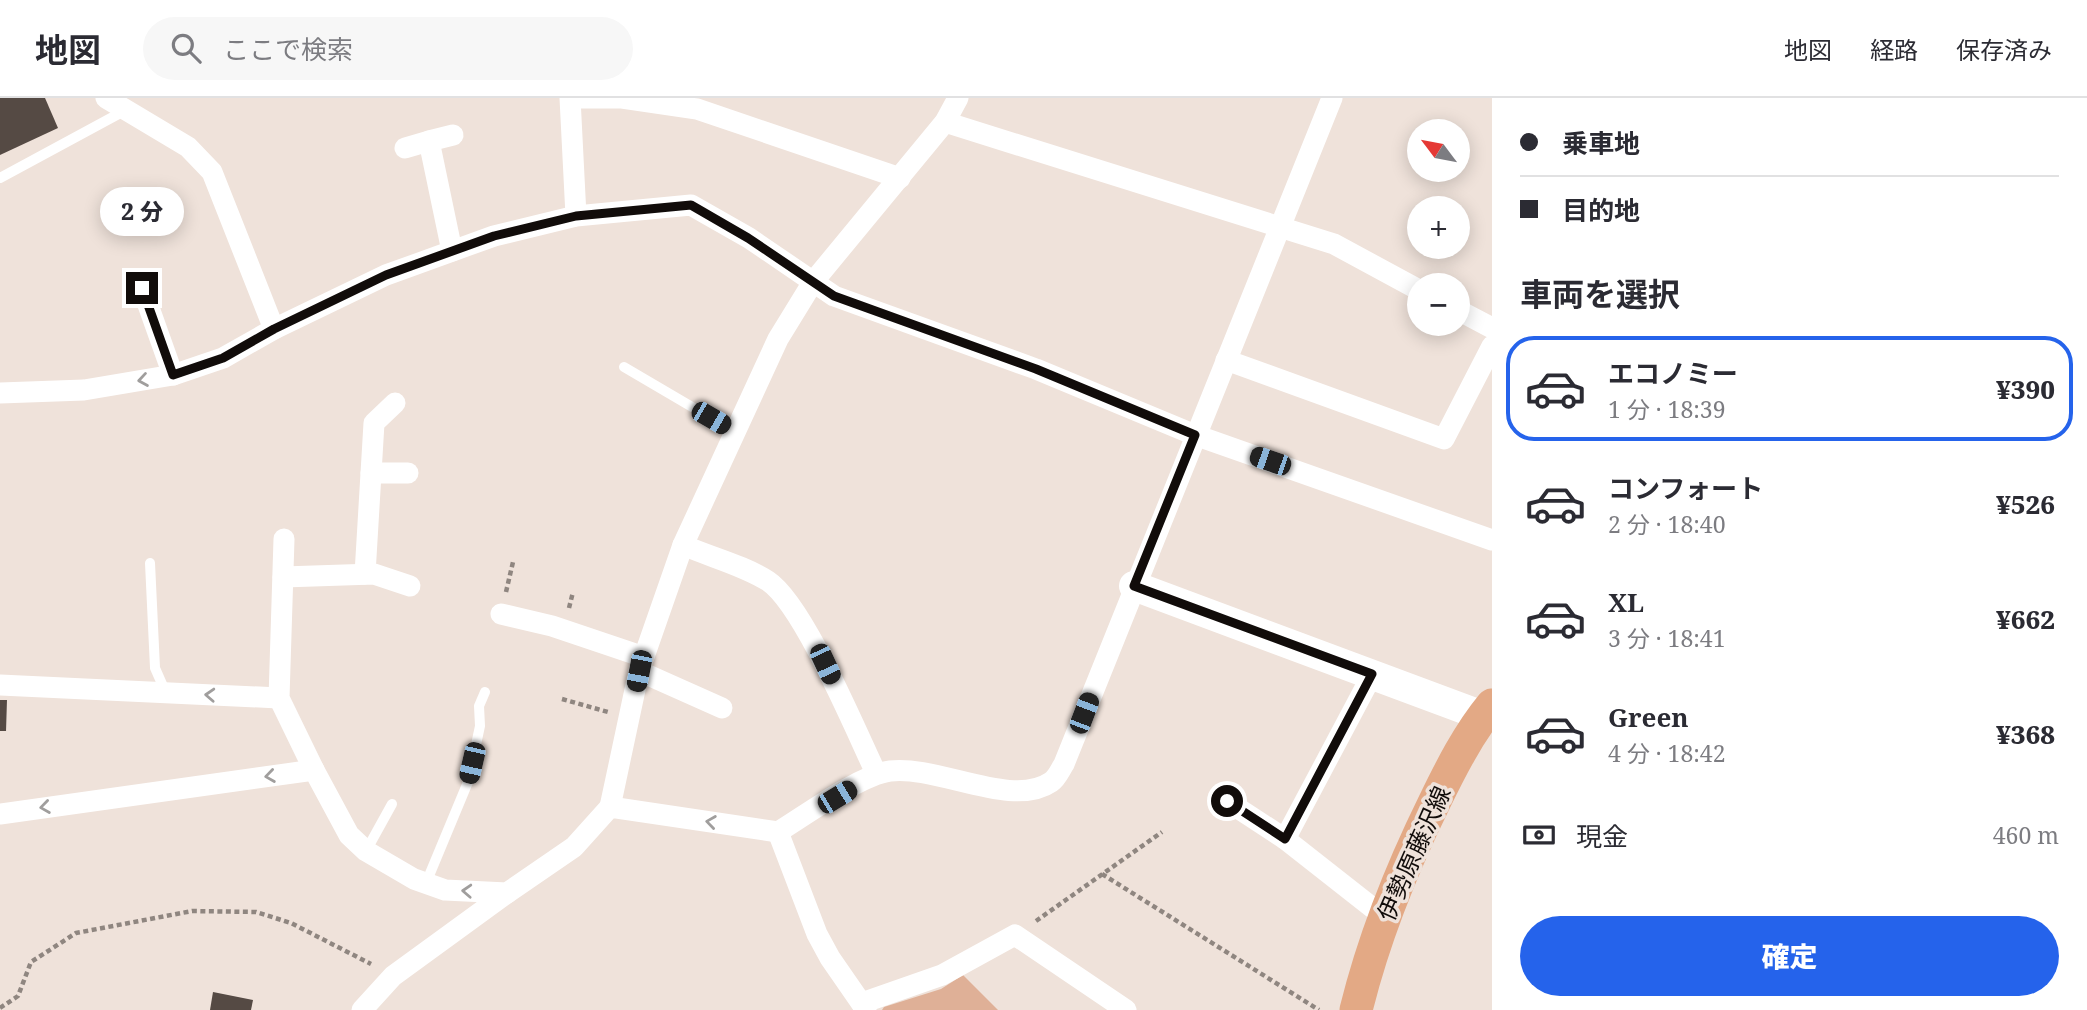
<!DOCTYPE html>
<html lang="ja">
<meta charset="utf-8">
<style>
body{margin:0;font-family:"Noto Serif","Noto Sans JP",serif;background:#f7f7f7;color:#2b2b33;height:100vh;display:flex;flex-direction:column;font-size:26px;white-space:nowrap}
*{box-sizing:border-box;margin:0}
p{font-size:23px;color:#7c7c81}
.icon{flex:none;width:38px;height:38px;fill:none;stroke:currentColor;stroke-width:2;stroke-linecap:round;stroke-linejoin:round}
.map{position:relative;flex:1;overflow:hidden}
.drawer{display:flex;flex-direction:column;background:#fff;width:595px}
.drawer>*{flex:none}
.top-card{display:grid;align-content:center;height:154px;padding:0 28px;background:#fff}
.needle{width:46px;rotate:302deg}
.buttons{position:absolute;left:1407px;top:21px;display:grid;gap:14px}
.buttons a{display:grid;place-items:center;width:63px;height:63px;border-radius:50%;background:#fff;box-shadow:0 4px 18px #0003;font-size:35px}
.end{position:absolute;width:32px;height:32px;margin:-16px;border:9px solid #110c0a;background:#fff;box-shadow:0 0 0 4px #fff}
.from{border-radius:50%}
.bubble{position:absolute;height:49px;border-radius:24px;background:#fff;box-shadow:0 4px 18px #0003;font-size:23px;font-weight:800;line-height:49px;text-align:center}
.car{position:absolute;width:21px;height:42px;margin:-21px -10px;border-radius:9px;box-shadow:0 0 5px 2px #0007;background:linear-gradient(#222 24%,#8ab4d8 0 40%,#222 0 76%,#8ab4d8 0 86%,#222 0)}
.top-card b{display:flex;align-items:center;gap:24px;height:66px;font-size:26px}
.top-card b+b{border-top:2px solid #e1e1e2}
.top-card i{width:18px;height:18px;background:#2b2b33}
ul{padding:0;list-style:none}
li{display:flex;align-items:center;gap:21px;height:105px;margin:0 14px 10px;padding:0 14px;border:4px solid transparent;border-radius:28px}
li div{flex:1}
li b{display:block;font-size:26px}
li em{font-style:normal;font-weight:800}
li.current{border-color:#2563eb}
li>.icon{width:63px;height:63px;stroke-width:1.5}
h2{padding:0 28px;font-size:32px;line-height:84px}
.pay{display:flex;align-items:center;gap:18px;height:77px;padding:0 28px;font-size:26px}
.pay p{margin-inline-start:auto}
.action{display:flex;gap:14px;margin-top:auto;padding:14px 28px}
.action a{flex:1;height:80px;border-radius:42px;background:#2563eb;color:#fff;font-size:28px;font-weight:800;line-height:80px;text-align:center}
header{display:flex;align-items:center;gap:42px;box-sizing:border-box;height:98px;padding:0 35px;background:#fff;border-bottom:2px solid #e1e1e2}
header strong{font-size:33px}
nav{display:flex;gap:38px;margin-inline-start:auto;font-size:24px}
.search{width:490px;height:63px;background:#f7f7f7;display:flex;align-items:center;gap:18px;box-sizing:border-box;padding:0 24px;border-radius:38px;color:#7c7c81;font-size:26px}
main{display:flex;flex:1;min-height:0}
.map>svg:first-child{display:block}
.green{fill:#dfb097}
.building{fill:#554a44}
.lines{fill:none;stroke-linecap:round;stroke-linejoin:round}
.path{stroke:#8f8680;stroke-width:4.5;stroke-dasharray:5 3.5;stroke-linecap:butt}
.lane{stroke:#fff;stroke-width:10}
.street{stroke:#fff;stroke-width:21}
.secondary{stroke:#fff;stroke-width:30}
.primary{stroke:#e3a985;stroke-width:33}
.oneway{stroke:#a09e9d}
.route{stroke:#110c0a;stroke-width:9}
.labels{text-anchor:middle;dominant-baseline:central;stroke-width:7;stroke-linejoin:round;paint-order:stroke}
.street-label{font-size:24px;fill:#110c0a;stroke:#efe2da}
</style>
<header>
<strong>地図</strong>
<div class="search"><svg class="icon" aria-label="search" viewBox="0 0 24 24"><circle cx="10" cy="10" r="6"/><path d="M15 15l6 6"/></svg>ここで検索</div>
<nav><a>地図</a><a>経路</a><a>保存済み</a></nav>
</header>
<main>
<div class="map">
<svg width="1492" height="912" viewBox="0 0 1492 912">
<rect width="100%" height="100%" fill="#efe2da"/>
<polygon class="green" points="963,877 998,912 882,912 884,909 941,891"/>
<g class="building">
<polygon points="0,0 45,0 58,30 0,57"/>
<polygon points="0,602 7,602 6,633 0,633"/>
<polygon points="213,894 253,902 251,912 210,912"/>
</g>
<g class="lines">
<g class="path">
<polyline points="506,494 513,464"/>
<polyline points="569,510 573,494"/>
<polyline points="562,601 608,614"/>
<polyline points="1102,776 1319,912"/>
<polyline points="1036,823 1162,734"/>
<polyline points="0,910 18,898 31,864 76,835 192,813 256,814 291,825 371,866"/>
</g>
<g class="lane">
<polyline points="0,80 124,13"/>
<polyline points="624,269 733,333"/>
<polyline points="150,465 155,570 166,595"/>
<polyline points="366,753 392,706"/>
<polyline points="426,785 468,684 480,628 479,608 485,594"/>
</g>
<g class="street">
<polyline points="106,0 188,49 212,74 274,231"/>
<polyline points="945,24 1334,146 1419,192"/>
<polyline points="429,43 453,37"/>
<polyline points="405,50 429,43 452,153"/>
<polyline points="576,118 570,0 622,0 697,11 900,80"/>
<polyline points="142,190 173,277"/>
<polyline points="1458,212 1492,230"/>
<polyline points="1226,262 1444,341 1492,248"/>
<polyline points="0,295 84,292 173,277 223,260 274,231 386,177 494,138 576,118 691,107 749,140 834,198 1036,271 1195,337 1492,442"/>
<polyline points="371,375 408,375"/>
<polyline points="284,441 279,600 314,672"/>
<path d="M683 447C710 459 743 467 768 483 803 506 856 633 876 675"/>
<polyline points="365,476 374,325 395,305"/>
<polyline points="283,479 374,476 410,488"/>
<polyline points="501,516 552,528 644,559"/>
<polyline points="639,573 722,610"/>
<polyline points="1372,577 1285,741 1383,818"/>
<polyline points="0,587 279,600"/>
<polyline points="1227,703 1285,741"/>
<polyline points="610,709 639,573 683,447 778,241 813,184 945,24 958,0"/>
<polyline points="0,716 314,672 349,737 366,753 414,781 445,792 507,795 574,749 610,709 778,734"/>
<polyline points="862,905 942,877 1015,837 1126,912"/>
<polyline points="362,912 393,878 507,795"/>
<path d="M866 912 830 860 817 836 778 734C806 717 860 677 890 673 938 667 1012 711 1051 684 1057 680 1060 672 1064 666L1332 0"/>
</g>
<polyline class="secondary" points="1134,488 1483,618"/>
<path class="primary" d="M1356 912C1374 839 1401 772 1434 705 1450 672 1468 636 1492 607"/>
</g>
<defs><path id="oneway-chevron" d="M-2-3.5L2.5 0L-2 3.5" fill="none" stroke-width="1.6" stroke-linecap="round" stroke-linejoin="round" transform="scale(1.75)"/></defs>
<g class="oneway">
<use href="#oneway-chevron" transform="translate(143 282) rotate(171)"/>
<use href="#oneway-chevron" transform="translate(210 597) rotate(-177)"/>
<use href="#oneway-chevron" transform="translate(270 678) rotate(172)"/>
<use href="#oneway-chevron" transform="translate(45 709) rotate(172)"/>
<use href="#oneway-chevron" transform="translate(711 724) rotate(-172)"/>
<use href="#oneway-chevron" transform="translate(467 793) rotate(-177)"/>
</g>
<g class="lines">
<polyline class="route" points="142,190 173,277 223,260 274,231 386,177 494,138 576,118 691,107 748,140 834,198 1036,271 1195,337 1134,488 1372,576 1285,741 1227,703"/>
</g>
<g class="labels">
<g class="street-label">
<text transform="translate(1413 755) rotate(-66)">伊勢原藤沢線</text>
</g>
</g>
</svg>
<div class="buttons">
<a><svg class="needle" viewBox="-14 -14 28 28"><path d="M0-13l5 13h-10z" fill="#e53935"/><path d="M0 13l5-13h-10z" fill="#7c7c81"/></svg></a>
<a>+</a>
<a>−</a>
</div>
<i class="end from" style="left:1227px;top:703px"></i>
<i class="end" style="left:142px;top:190px"></i>
<div class="bubble" style="left:100px;top:89px;width:84px">2 分</div>
<i class="car" style="left:711px;top:320px;rotate:120deg"></i>
<i class="car" style="left:1270px;top:363px;rotate:289deg"></i>
<i class="car" style="left:825px;top:566px;rotate:155deg"></i>
<i class="car" style="left:639px;top:573px;rotate:191deg"></i>
<i class="car" style="left:1084px;top:615px;rotate:21deg"></i>
<i class="car" style="left:472px;top:665px;rotate:193deg"></i>
<i class="car" style="left:837px;top:699px;rotate:59deg"></i>
</div>
<section class="drawer">
<div class="top-card">
<b><i class="from"></i>乗車地</b>
<b><i></i>目的地</b>
</div>
<h2>車両を選択</h2>
<ul>
<li class="current"><svg class="icon" aria-label="car" viewBox="0 0 24 24"><path d="M5 17H2v-5l4-1 3-4h7l3 4 3 1v5h-3M9 17h6M6 11h13"/><circle cx="7" cy="17" r="2"/><circle cx="17" cy="17" r="2"/></svg><div><b>エコノミー</b><p>1 分 · 18:39</p></div><em>¥390</em></li>
<li><svg class="icon" aria-label="car" viewBox="0 0 24 24"><path d="M5 17H2v-5l4-1 3-4h7l3 4 3 1v5h-3M9 17h6M6 11h13"/><circle cx="7" cy="17" r="2"/><circle cx="17" cy="17" r="2"/></svg><div><b>コンフォート</b><p>2 分 · 18:40</p></div><em>¥526</em></li>
<li><svg class="icon" aria-label="car" viewBox="0 0 24 24"><path d="M5 17H2v-5l4-1 3-4h7l3 4 3 1v5h-3M9 17h6M6 11h13"/><circle cx="7" cy="17" r="2"/><circle cx="17" cy="17" r="2"/></svg><div><b>XL</b><p>3 分 · 18:41</p></div><em>¥662</em></li>
<li><svg class="icon" aria-label="car" viewBox="0 0 24 24"><path d="M5 17H2v-5l4-1 3-4h7l3 4 3 1v5h-3M9 17h6M6 11h13"/><circle cx="7" cy="17" r="2"/><circle cx="17" cy="17" r="2"/></svg><div><b>Green</b><p>4 分 · 18:42</p></div><em>¥368</em></li>
</ul>
<div class="pay"><svg class="icon" aria-label="cash" viewBox="0 0 24 24"><path d="M3 7h18v10H3z"/><circle cx="12" cy="12" r="2"/></svg>現金<p>460 m</p></div>
<div class="action"><a>確定</a></div>
</section>
</main>
